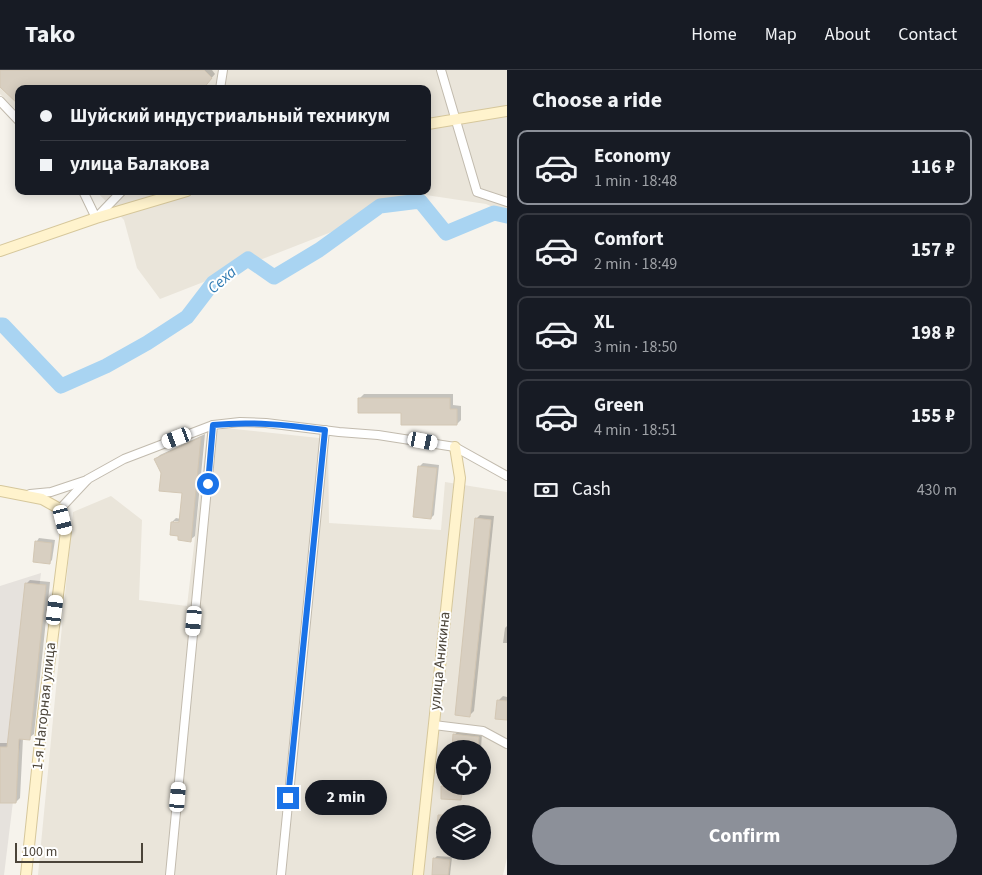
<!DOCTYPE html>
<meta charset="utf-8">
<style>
body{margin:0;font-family:"Source Sans 3",sans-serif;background:#20242c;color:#f1f3f6;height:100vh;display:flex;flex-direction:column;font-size:19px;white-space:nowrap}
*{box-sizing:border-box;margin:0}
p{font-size:16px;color:#9ea1a6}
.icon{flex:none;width:28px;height:28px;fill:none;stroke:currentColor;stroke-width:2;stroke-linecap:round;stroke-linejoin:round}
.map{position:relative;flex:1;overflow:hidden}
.details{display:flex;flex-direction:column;background:#171b24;width:475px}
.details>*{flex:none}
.guide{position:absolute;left:15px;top:15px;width:416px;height:110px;border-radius:10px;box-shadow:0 2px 12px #0003;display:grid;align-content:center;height:110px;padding:0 25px;background:#171b24}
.buttons{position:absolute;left:436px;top:670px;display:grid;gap:10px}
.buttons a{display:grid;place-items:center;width:55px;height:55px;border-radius:50%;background:#171b24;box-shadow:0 2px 12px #0003;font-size:25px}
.scale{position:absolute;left:15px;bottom:12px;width:128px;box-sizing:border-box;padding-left:5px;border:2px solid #4b4439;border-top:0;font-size:14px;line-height:18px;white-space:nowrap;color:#4b4439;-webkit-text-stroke:4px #fff;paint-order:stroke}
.end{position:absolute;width:22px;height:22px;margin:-11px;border:6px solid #1a73e8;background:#fff;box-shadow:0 0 0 2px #fff}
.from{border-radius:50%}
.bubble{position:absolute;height:35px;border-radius:18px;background:#171b24;box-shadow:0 2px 12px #0003;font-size:16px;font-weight:700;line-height:35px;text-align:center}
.car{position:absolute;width:15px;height:30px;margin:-15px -8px;border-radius:6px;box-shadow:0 0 4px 1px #0007;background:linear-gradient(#fff 24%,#345 0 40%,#fff 0 76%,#345 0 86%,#fff 0)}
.guide b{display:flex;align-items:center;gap:18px;height:48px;font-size:19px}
.guide b+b{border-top:1px solid #363941}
.guide i{width:12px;height:12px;background:#f1f3f6}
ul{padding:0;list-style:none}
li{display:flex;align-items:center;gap:15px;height:75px;margin:0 10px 8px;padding:0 15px;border:2px solid #363941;border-radius:10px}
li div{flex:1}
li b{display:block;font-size:19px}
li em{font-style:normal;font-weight:700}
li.active{border-color:#8c9099}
li>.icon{width:45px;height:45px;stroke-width:1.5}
h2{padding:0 25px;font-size:22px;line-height:60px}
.pay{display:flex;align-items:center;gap:12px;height:55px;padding:0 25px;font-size:19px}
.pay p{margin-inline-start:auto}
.action{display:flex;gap:10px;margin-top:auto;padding:10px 25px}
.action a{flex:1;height:58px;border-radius:30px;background:#8c9099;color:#fff;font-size:20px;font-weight:700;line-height:58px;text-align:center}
header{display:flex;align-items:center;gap:30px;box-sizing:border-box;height:70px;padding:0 25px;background:#171b24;border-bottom:1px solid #363941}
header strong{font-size:24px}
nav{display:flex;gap:28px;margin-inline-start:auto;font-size:18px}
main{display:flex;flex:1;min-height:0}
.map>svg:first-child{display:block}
.residential{fill:#eae5da;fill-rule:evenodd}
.industrial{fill:#e6e2dd}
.shadow{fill:#0003;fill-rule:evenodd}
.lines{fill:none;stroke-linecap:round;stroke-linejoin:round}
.river{stroke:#a9d4f2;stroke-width:15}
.building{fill:#d8cfc1;stroke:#d3c7b4}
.street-casing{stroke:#c2bbae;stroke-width:10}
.secondary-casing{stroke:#d6c79b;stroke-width:12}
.street{stroke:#fff;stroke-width:8}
.secondary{stroke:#fff3cd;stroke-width:10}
.route{stroke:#1a73e8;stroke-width:6}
.labels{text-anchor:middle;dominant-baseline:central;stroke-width:4;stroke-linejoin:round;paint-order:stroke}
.street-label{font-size:15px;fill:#4b4439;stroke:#fff}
.water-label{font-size:16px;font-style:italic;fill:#2e7ab2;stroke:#fff}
</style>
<header>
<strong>Tako</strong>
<nav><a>Home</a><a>Map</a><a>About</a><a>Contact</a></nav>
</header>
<main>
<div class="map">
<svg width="507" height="805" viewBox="0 0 507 805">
<rect width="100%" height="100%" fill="#f6f3ec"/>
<g class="residential">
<polygon points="0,0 507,0 507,143 486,134 419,124 383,129 357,152 160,229 137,198 124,150 96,121 428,121 428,19 19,19 19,43 0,24"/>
<path d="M225 358 328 369 329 453 441 460 445 412 507 422V788L503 805H38L73 442 111 426 142 450 139 530 187 536 207 364ZM445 679H482V716H445ZM445 744H482V781H445Z"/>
</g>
<polygon class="industrial" points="41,503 4,805 0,805 0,516"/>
<g class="shadow">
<polygon points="0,0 212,0 215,4 202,19 0,15"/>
<polygon points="364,324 453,324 453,335 461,336 461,350 457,354 360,328"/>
<path d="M205 364 195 466 190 470 179 465 172 452 176 448 181 449 184 422 162 402 156 389 160 385ZM174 451 186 452 174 453Z"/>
<polygon points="423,393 439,395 434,445 431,448 420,396"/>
<polygon points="480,445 494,446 474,641 470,645 476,449"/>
<polygon points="39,468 55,470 52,490 49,493 37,471"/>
<polygon points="30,510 50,512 34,664 29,668 23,668 20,728 16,732 0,731 0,673 9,673 26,514"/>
<polygon points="507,556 507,573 503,573 505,558"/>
<polygon points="503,626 507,627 507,649 499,630"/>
<polygon points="459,661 482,663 481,679 453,679 454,665"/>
<polygon points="444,714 445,716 463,716 462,727 460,729 442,727 443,716"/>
<polygon points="437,786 452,787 450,805 433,805 434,789"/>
</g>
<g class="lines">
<polyline class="river" points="0,255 3,255 61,316 106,296 147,273 187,247 213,213 248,189 274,207 319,180 380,136 420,131 446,163 494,143 507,146"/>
</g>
<g class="building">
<polygon points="0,0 204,0 212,8 203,19 19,19 19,35 0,17"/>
<polygon points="358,328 450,328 450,339 457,339 457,355 401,355 401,343 358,343"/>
<polygon points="201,367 191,472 178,470 178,466 170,465 171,452 179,452 182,423 159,421 161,403 154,389"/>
<polygon points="418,396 437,398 431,449 413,447"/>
<polygon points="475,448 491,450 470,647 455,645"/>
<polygon points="35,471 52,473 50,494 33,492"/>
<polygon points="25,513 46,515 30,670 19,669 16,733 0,733 0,677 7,677"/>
<polygon points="497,630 507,631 507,650 495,649"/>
<polygon points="453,664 479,667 478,679 452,679"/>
<polygon points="441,716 462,717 461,730 441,729"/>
<polygon points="438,745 445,745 445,759 437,759"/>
<polygon points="433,788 450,790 448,805 432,805"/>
</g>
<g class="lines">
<g class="street-casing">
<g id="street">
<polyline points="441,0 477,122 507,132"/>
<polyline points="220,19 223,0"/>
<polyline points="0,31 19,51"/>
<polyline points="83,121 96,148 122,121"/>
<polyline points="30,424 51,422 87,410"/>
<polyline points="60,439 88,409 124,389 213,355 240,352 266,353 339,362 378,365 455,377 507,406"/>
<polyline points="434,655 483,661 507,674"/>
<polyline points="170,805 213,355"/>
<polyline points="281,805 325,360"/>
</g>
</g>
<g class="secondary-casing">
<g id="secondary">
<polyline points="428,54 507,41"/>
<polyline points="0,181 96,148 187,121"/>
<polyline points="0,421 42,429 60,439 66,461 42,652 26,805"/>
<polyline points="418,805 460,408 455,377"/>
</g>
</g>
<use href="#street" class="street"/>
<use href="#secondary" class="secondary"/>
</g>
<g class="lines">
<path class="route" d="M208 414 213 355C251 351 287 355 325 360L288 728"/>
</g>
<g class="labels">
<g class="street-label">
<text transform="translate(440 591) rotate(-84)">улица Аникина</text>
<text transform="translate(44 636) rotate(-84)">1-я Нагорная улица</text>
</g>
<g class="water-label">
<text transform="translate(222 210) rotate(-41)">Сеха</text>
</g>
</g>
</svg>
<div class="buttons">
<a><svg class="icon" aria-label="locate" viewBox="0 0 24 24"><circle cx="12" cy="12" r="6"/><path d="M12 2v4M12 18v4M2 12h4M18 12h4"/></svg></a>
<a><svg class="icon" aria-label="layers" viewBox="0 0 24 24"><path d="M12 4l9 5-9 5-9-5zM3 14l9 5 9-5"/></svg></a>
</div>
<div class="scale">100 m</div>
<i class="end from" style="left:208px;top:414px"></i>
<i class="end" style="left:288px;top:728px"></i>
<div class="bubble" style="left:305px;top:710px;width:82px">2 min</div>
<i class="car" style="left:177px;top:368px;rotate:249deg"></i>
<i class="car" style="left:423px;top:371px;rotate:101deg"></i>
<i class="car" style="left:63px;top:450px;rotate:166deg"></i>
<i class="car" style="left:55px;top:540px;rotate:7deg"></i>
<i class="car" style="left:194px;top:551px;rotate:185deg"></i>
<i class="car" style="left:178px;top:727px;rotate:5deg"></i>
<div class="guide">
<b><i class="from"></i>Шуйский индустриальный техникум</b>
<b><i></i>улица Балакова</b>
</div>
</div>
<section class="details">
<h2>Choose a ride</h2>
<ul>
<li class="active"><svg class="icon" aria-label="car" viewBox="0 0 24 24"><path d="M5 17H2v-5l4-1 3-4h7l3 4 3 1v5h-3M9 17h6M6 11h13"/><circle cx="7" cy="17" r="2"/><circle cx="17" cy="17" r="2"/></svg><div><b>Economy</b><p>1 min · 18:48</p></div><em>116 ₽</em></li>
<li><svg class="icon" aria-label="car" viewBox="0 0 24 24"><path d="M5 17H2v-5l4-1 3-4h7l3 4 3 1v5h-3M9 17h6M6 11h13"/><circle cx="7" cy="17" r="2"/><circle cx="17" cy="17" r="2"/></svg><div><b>Comfort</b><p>2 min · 18:49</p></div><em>157 ₽</em></li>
<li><svg class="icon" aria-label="car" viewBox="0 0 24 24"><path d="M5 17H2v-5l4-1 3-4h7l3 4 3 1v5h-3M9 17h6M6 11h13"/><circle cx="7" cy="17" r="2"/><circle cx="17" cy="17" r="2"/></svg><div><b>XL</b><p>3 min · 18:50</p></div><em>198 ₽</em></li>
<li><svg class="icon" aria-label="car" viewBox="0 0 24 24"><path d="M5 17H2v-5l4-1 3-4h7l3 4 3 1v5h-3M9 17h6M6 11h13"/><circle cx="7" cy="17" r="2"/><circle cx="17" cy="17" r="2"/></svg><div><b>Green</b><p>4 min · 18:51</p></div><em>155 ₽</em></li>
</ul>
<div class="pay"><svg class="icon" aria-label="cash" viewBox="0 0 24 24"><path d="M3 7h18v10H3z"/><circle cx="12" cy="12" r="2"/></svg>Cash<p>430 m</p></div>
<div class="action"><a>Confirm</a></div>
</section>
</main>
